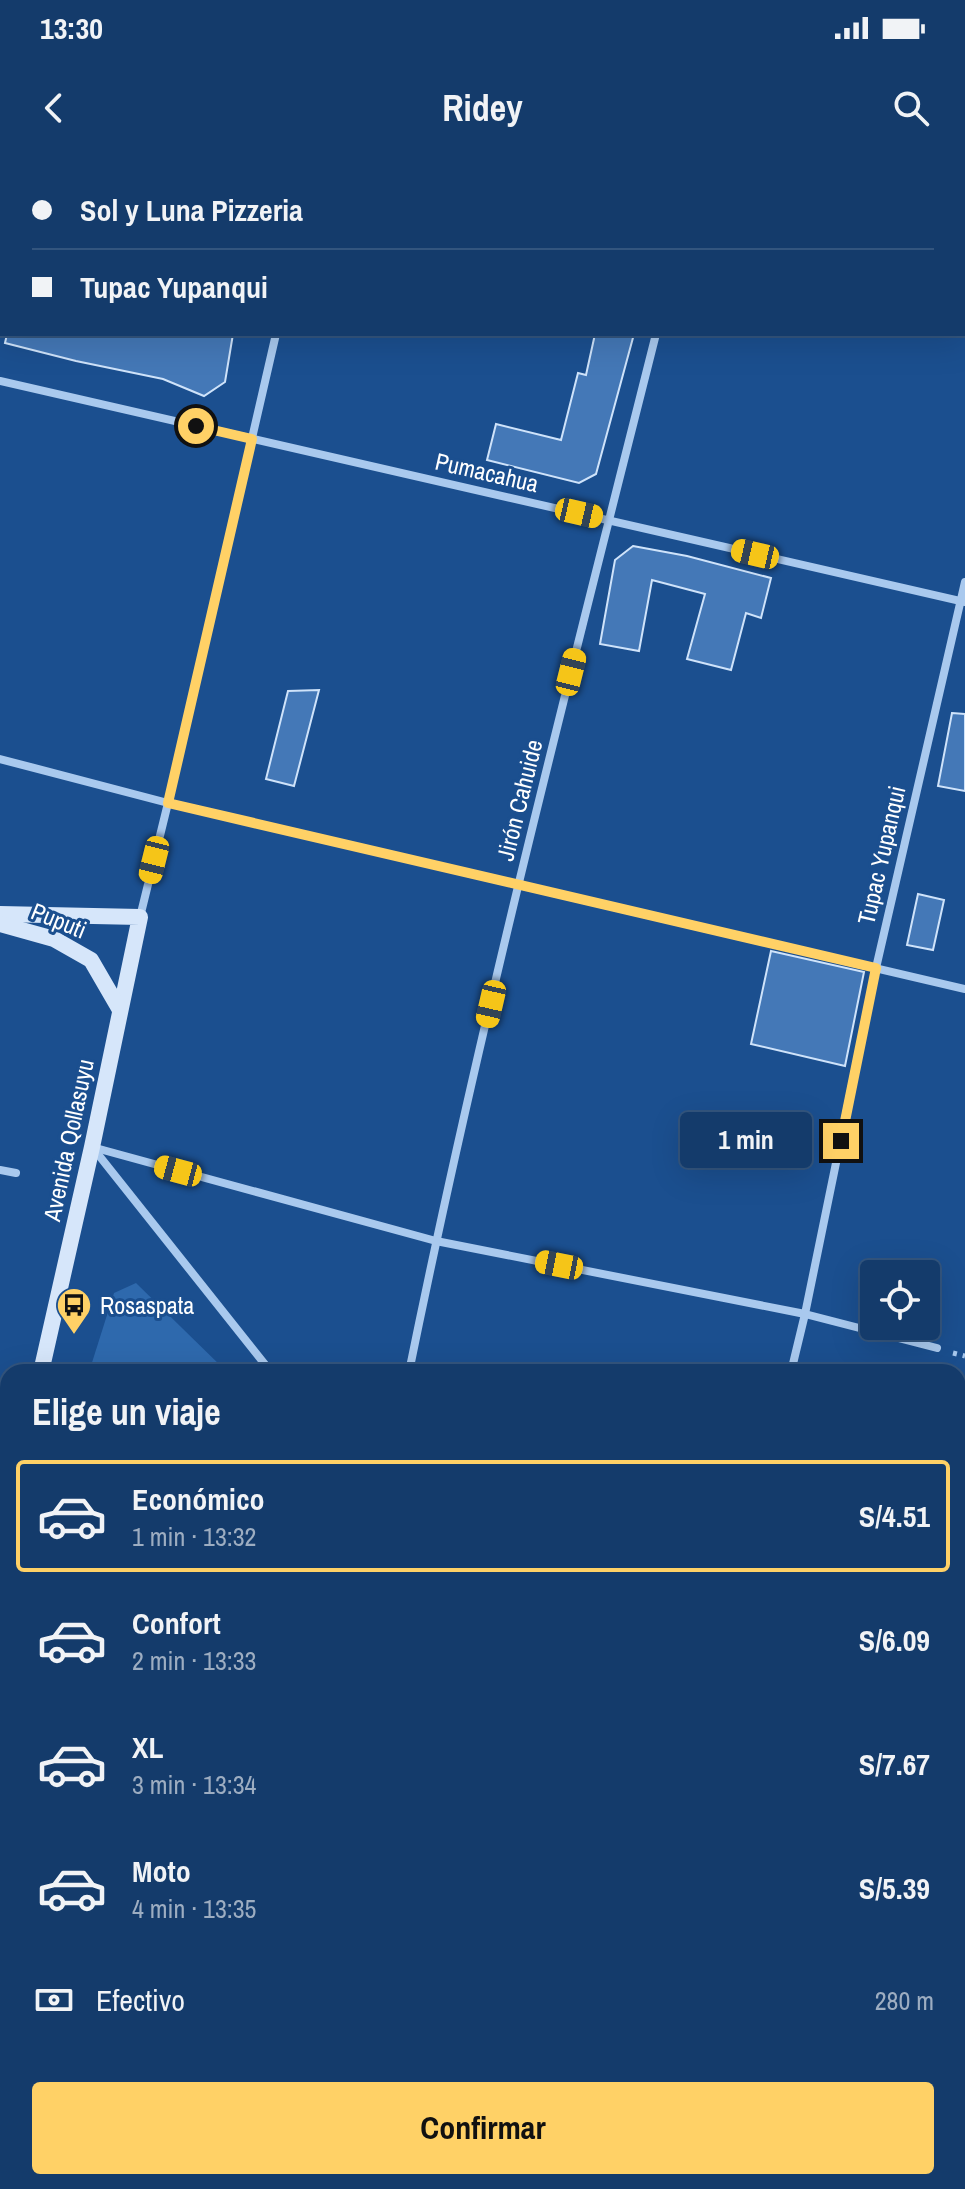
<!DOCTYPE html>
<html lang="es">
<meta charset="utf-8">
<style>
body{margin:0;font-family:"Archivo Narrow",sans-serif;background:#1d4271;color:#f1f3f6;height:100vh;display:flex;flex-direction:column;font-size:30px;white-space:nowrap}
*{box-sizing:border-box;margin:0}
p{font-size:26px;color:#9dadc1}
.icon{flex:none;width:44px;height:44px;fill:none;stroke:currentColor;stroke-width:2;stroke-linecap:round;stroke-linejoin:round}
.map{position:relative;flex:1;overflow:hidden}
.drawer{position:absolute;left:0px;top:1204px;width:966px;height:826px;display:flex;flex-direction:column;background:#143b6b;border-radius:24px 24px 0 0;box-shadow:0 8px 32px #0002,0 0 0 2px #33557e}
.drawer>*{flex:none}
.guide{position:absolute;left:0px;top:0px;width:966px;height:176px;box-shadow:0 8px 32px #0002,0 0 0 2px #33557e;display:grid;align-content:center;height:176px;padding:0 32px;background:#143b6b}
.tools{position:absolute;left:860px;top:1100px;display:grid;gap:16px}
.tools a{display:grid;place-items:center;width:80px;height:80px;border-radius:8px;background:#143b6b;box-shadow:0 8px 32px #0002,0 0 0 2px #33557e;font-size:40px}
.end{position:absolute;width:36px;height:36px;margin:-18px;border:10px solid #ffd166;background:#111;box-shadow:0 0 0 4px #111}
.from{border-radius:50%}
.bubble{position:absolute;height:56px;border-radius:8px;background:#143b6b;box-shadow:0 8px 32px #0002,0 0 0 2px #33557e;font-size:26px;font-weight:800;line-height:56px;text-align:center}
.car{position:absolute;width:24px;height:48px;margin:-24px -12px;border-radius:10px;box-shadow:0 0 6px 2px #0007;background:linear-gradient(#f5c518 24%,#345 0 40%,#f5c518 0 76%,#345 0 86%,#f5c518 0)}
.guide b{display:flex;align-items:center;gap:28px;height:76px;font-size:30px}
.guide b+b{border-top:2px solid #33557e}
.guide i{width:20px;height:20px;background:#f1f3f6}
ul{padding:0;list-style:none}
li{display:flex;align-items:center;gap:24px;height:112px;margin:0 16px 12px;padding:0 16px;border:4px solid transparent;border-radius:8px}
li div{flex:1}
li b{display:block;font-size:30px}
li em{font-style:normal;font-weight:800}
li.active{border-color:#ffd166}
li>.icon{width:72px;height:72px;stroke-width:1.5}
h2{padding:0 32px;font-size:36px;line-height:96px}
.pay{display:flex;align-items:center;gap:20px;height:88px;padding:0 32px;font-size:30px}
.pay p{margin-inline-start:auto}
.action{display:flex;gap:16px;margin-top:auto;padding:16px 32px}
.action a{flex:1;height:92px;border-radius:8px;background:#ffd166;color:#111;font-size:32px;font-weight:800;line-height:92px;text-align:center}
.status{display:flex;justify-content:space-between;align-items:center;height:56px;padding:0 40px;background:#143b6b;direction:ltr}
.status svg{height:22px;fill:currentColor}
header{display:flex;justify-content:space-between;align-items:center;height:104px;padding:0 32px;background:#143b6b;font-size:36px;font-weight:800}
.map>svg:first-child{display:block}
.green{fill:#2e69ad}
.building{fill:#4478b7;stroke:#cfe3fa;stroke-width:2}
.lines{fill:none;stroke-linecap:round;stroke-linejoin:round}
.path{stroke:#a9c9ee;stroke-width:5;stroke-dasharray:4 6;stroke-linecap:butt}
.street{stroke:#a9c9ee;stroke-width:8}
.secondary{stroke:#d6e6fa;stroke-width:16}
.route{stroke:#ffd166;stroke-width:10}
.labels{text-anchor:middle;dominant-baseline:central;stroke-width:6;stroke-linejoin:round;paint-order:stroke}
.street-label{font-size:24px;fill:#fff;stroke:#1b4f8f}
.poi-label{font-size:24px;fill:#fff;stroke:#1b4f8f;text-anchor:start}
</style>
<div class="status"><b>13:30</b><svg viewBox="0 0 49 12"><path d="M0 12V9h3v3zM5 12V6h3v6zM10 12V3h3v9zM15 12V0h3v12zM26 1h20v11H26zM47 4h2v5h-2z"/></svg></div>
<header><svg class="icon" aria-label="back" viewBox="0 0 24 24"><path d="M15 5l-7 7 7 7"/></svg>Ridey<svg class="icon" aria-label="search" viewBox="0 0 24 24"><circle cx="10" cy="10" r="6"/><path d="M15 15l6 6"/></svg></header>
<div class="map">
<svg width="965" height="2029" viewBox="0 0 965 2029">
<rect width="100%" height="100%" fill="#1b4f8f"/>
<g class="green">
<polygon points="136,1123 227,1212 89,1212 114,1133"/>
<rect x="958" y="1511" width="7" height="174"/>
</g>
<g class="building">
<polygon points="7,174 233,174 225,222 204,236 163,219 76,201 5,183"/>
<polygon points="595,174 634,174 596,314 579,323 487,300 496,264 561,280 578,213 586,215"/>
<polygon points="633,386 687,396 771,418 761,458 746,453 731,510 687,499 705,434 652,420 639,491 600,484 615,400"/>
<polygon points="319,530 294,626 266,619 288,531"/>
<polygon points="952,553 965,554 965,631 938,626"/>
<polygon points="918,734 944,740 933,790 907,785"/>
<polygon points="771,791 864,812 845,906 751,884"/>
</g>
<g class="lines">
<g class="path">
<polyline points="953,1193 965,1196"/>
<polyline points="958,1495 965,1494"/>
</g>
<g class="street">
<polyline points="655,0 663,2"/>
<polyline points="316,2 317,0"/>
<polyline points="0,11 2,11"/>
<polyline points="964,69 965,69"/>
<polyline points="0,221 965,442"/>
<polyline points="0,599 168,643 965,829"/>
<polyline points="140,757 168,643 276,174"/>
<polyline points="92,987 436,1081 805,1154 937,1188"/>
<polyline points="93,988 271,1212"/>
<polyline points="0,1010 16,1013"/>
<path d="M409 1212C480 863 569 519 656 174"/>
<polyline points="791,1212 805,1154 876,808 965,422"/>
<polyline points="0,1526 8,1528"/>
<polyline points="0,1752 8,1754"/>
<polyline points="0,1911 8,1912"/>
<polyline points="214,2029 215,2022"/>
<polyline points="442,2029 443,2022"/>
</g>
<g class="secondary">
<polyline points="0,754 140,757 92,987 41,1212"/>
<polyline points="0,764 54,779 91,800 120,850"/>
<polyline points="0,1405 8,1367"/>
</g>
</g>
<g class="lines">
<polyline class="route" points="196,266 252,279 168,643 876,808 841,981"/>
</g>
<defs>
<g id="bus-pin" transform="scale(1.8)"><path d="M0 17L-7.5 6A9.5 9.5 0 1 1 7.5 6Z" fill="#ffd166" stroke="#1b4f8f"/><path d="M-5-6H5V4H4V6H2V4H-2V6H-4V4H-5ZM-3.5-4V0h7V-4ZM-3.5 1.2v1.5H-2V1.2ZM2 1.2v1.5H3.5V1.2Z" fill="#111"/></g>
</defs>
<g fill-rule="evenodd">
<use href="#bus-pin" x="74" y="1145"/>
</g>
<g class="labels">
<g class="street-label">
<text transform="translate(487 312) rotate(13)">Pumacahua</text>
<text transform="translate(519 640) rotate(-76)">Jirón Cahuide</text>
<text transform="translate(881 695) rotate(-77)">Tupac Yupanqui</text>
<text transform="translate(59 760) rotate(22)">Puputi</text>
<text transform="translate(68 980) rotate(-78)">Avenida Qollasuyu</text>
</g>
<g class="poi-label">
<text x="100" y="1145">Rosaspata</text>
</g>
</g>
</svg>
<div class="tools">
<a><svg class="icon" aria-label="locate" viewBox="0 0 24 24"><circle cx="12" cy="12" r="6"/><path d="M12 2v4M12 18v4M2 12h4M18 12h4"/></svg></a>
</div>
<i class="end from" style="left:196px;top:266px"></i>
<i class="end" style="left:841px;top:981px"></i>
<div class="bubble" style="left:680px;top:952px;width:132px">1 min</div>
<i class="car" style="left:579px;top:353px;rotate:103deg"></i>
<i class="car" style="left:755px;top:394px;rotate:283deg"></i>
<i class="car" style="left:571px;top:512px;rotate:14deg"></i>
<i class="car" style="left:154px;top:700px;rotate:194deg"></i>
<i class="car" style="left:491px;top:844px;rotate:193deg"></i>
<i class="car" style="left:178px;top:1011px;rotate:285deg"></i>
<i class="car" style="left:559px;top:1105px;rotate:281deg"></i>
<div class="guide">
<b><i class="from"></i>Sol y Luna Pizzeria</b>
<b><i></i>Tupac Yupanqui</b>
</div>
<section class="drawer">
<h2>Elige un viaje</h2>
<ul>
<li class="active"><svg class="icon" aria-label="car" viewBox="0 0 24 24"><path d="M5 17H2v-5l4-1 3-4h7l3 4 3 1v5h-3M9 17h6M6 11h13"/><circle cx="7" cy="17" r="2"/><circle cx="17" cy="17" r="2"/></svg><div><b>Económico</b><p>1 min · 13:32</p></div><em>S/4.51</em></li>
<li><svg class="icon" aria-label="car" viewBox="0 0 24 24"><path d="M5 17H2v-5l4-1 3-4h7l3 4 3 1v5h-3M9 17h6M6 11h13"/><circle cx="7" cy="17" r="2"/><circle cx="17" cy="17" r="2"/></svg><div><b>Confort</b><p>2 min · 13:33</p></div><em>S/6.09</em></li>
<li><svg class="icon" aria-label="car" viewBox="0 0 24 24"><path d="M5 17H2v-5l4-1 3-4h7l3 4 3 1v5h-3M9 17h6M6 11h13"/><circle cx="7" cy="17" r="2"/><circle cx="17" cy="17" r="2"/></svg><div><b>XL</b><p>3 min · 13:34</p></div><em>S/7.67</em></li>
<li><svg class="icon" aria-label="car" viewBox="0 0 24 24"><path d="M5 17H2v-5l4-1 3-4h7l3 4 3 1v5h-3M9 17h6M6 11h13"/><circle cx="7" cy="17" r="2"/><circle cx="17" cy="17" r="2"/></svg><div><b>Moto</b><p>4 min · 13:35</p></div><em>S/5.39</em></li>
</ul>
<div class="pay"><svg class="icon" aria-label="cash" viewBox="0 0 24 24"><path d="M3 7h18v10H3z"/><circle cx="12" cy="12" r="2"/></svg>Efectivo<p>280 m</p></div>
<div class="action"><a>Confirmar</a></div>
</section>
</div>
